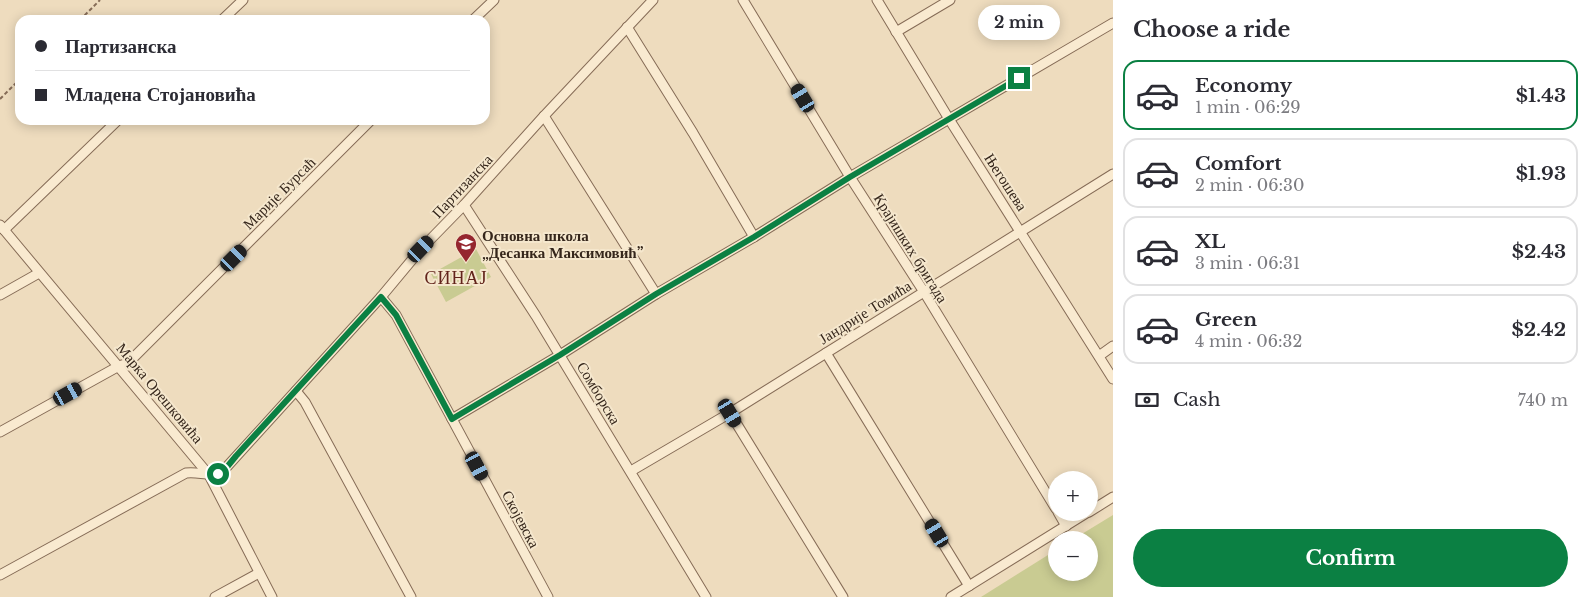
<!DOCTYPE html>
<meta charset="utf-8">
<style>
body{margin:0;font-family:"Libre Baskerville",serif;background:#f7f7f7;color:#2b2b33;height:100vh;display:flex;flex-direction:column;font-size:19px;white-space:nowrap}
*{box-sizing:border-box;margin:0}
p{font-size:16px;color:#7c7c81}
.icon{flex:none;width:28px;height:28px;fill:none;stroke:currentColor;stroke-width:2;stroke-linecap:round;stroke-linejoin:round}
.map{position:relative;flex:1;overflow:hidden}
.drawer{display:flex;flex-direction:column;background:#fff;width:475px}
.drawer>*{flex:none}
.banner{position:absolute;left:15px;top:15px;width:475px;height:110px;border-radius:15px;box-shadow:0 2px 12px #0003;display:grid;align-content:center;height:110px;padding:0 20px;background:#fff}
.tools{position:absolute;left:1048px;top:471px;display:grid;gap:10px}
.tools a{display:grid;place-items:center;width:50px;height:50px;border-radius:50%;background:#fff;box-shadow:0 2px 12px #0003;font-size:25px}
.end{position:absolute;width:22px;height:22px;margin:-11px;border:6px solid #0b8043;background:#fff;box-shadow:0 0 0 2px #fff}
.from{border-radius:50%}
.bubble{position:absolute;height:35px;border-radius:18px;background:#fff;box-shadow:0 2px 12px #0003;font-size:16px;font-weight:800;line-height:35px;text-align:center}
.car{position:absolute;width:15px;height:30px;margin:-15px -8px;border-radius:6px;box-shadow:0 0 4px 1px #0007;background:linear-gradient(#222 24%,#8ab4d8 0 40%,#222 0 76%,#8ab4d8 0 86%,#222 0)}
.banner b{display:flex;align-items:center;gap:18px;height:48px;font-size:19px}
.banner b+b{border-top:1px solid #e1e1e2}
.banner i{width:12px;height:12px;background:#2b2b33}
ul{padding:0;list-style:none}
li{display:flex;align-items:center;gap:15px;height:70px;margin:0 10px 8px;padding:0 10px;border:2px solid #e1e1e2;border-radius:15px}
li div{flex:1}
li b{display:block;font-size:19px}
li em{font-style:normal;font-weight:800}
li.on{border-color:#0b8043}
li>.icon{width:45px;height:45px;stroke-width:1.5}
h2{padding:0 20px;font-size:22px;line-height:60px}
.pay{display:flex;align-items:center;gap:12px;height:55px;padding:0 20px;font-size:19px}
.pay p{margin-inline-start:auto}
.button{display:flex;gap:10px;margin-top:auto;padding:10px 20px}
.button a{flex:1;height:58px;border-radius:30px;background:#0b8043;color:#fff;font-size:20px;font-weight:800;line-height:58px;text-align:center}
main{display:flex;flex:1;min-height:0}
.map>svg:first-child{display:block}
.grass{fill:#c9cb92}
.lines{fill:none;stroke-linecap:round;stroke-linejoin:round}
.minor-casing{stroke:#866c57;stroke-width:11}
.path{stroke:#866c57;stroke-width:2;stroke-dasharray:4 2.5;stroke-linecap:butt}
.minor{stroke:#f9ead0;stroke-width:9}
.route{stroke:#0b8043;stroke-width:6}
.labels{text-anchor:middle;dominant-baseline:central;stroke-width:4;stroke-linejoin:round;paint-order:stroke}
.street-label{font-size:15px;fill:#35261b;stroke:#f5e7cd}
.poi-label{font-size:15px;font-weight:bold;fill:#35261b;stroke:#f5e7cd;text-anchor:start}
.quarter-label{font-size:18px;letter-spacing:1px;fill:#62241b;stroke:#f5e7cd}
</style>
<main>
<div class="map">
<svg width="1113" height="597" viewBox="0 0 1113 597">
<rect width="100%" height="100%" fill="#eedcbe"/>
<g class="grass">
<polygon points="476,249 491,277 446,302 431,274"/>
<polygon points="1113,515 1113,597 981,597 1056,550 1056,572 1089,572 1089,540 1072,540"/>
</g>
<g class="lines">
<g class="minor-casing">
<g id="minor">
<polyline points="743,0 850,177 924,292 1056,509"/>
<polyline points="877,0 949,119 1113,379"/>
<polyline points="222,20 243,0"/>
<polyline points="473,20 494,0"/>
<polyline points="627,27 693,133 754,237"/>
<polyline points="896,32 950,0"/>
<polyline points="544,116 656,294"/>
<polyline points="464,205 536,316 706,597"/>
<polyline points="0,225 209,475 272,597"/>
<polyline points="4,230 118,120"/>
<polyline points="0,295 39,273"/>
<polyline points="381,297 396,315 548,597"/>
<polyline points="826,353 969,586"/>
<polyline points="1099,356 1113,346"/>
<polyline points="296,391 305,402 411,597"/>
<polyline points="730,413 843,597"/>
<polyline points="452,419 560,355 656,294 754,237 850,177 1113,23"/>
<polyline points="0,432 119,366 128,363 371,120"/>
<polyline points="631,471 730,413 1113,174"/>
<polyline points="1058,512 1066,526"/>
<polyline points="1089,512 1113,497"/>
<path d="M0 575 186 473C199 471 212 478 223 471L381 297 421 249 464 205 544 116 653 0"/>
<polyline points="215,597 259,573"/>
<polyline points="951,597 1088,512"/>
</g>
</g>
<g class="path">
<polyline points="80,20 100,0"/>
<polyline points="0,99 20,79"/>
</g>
<use href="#minor" class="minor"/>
</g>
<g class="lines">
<polyline class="route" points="218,474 227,467 236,456 381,297 396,315 452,419 560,355 656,294 754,237 850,177 1019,78"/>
</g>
<defs>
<g id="school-pin" transform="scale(1.125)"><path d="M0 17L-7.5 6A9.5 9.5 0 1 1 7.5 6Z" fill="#95262f" stroke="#f5e7cd"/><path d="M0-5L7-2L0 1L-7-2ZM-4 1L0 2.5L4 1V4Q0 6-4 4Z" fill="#fff"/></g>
</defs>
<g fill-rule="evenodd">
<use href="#school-pin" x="466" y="244"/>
</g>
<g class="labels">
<g class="street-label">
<text transform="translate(1006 182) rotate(57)">Његошева</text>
<text transform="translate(462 186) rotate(-47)">Партизанска</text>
<text transform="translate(279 193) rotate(-45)">Марије Бурсаћ</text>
<text transform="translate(911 248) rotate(58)">Крајишких бригада</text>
<text transform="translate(865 312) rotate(-32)">Јандрије Томића</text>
<text transform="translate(160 393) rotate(50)">Марка Орешковића</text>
<text transform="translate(599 393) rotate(59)">Сомборска</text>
<text transform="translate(521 519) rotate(62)">Скојевска</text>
</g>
<g class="poi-label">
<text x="482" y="235">Основна школа<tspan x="482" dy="17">„Десанка Максимовић”</tspan></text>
</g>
<g class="quarter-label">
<text x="456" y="278">СИНАЈ</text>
</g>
</g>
</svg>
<div class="tools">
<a>+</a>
<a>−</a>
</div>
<i class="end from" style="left:218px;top:474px"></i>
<i class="end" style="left:1019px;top:78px"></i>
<div class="bubble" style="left:978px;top:5px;width:82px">2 min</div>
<i class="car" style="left:803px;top:98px;rotate:329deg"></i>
<i class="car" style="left:421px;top:249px;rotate:44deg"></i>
<i class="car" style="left:234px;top:258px;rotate:45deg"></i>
<i class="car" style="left:68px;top:394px;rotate:61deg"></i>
<i class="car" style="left:730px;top:413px;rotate:149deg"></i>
<i class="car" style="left:477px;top:466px;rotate:152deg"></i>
<i class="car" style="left:937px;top:533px;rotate:329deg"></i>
<div class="banner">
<b><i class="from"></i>Партизанска</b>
<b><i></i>Младена Стојановића</b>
</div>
</div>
<section class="drawer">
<h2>Choose a ride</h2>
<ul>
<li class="on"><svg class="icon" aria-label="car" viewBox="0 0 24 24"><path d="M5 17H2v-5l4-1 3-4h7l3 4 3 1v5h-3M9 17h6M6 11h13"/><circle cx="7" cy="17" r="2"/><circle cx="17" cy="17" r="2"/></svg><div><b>Economy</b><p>1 min · 06:29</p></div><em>$1.43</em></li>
<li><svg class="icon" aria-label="car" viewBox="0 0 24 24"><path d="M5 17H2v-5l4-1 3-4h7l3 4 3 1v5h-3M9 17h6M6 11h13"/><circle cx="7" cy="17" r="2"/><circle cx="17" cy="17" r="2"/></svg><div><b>Comfort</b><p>2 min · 06:30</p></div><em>$1.93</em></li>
<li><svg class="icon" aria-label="car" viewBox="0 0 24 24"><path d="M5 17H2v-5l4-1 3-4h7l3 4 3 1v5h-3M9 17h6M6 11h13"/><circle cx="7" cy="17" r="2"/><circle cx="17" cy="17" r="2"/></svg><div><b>XL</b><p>3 min · 06:31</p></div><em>$2.43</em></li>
<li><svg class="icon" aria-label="car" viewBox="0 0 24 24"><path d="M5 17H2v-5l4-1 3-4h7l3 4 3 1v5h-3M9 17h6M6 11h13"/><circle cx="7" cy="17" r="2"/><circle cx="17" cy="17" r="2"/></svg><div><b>Green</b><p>4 min · 06:32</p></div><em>$2.42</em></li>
</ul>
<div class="pay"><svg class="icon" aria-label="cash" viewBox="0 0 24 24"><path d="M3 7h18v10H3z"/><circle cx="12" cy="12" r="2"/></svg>Cash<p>740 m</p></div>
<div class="button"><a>Confirm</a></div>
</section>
</main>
